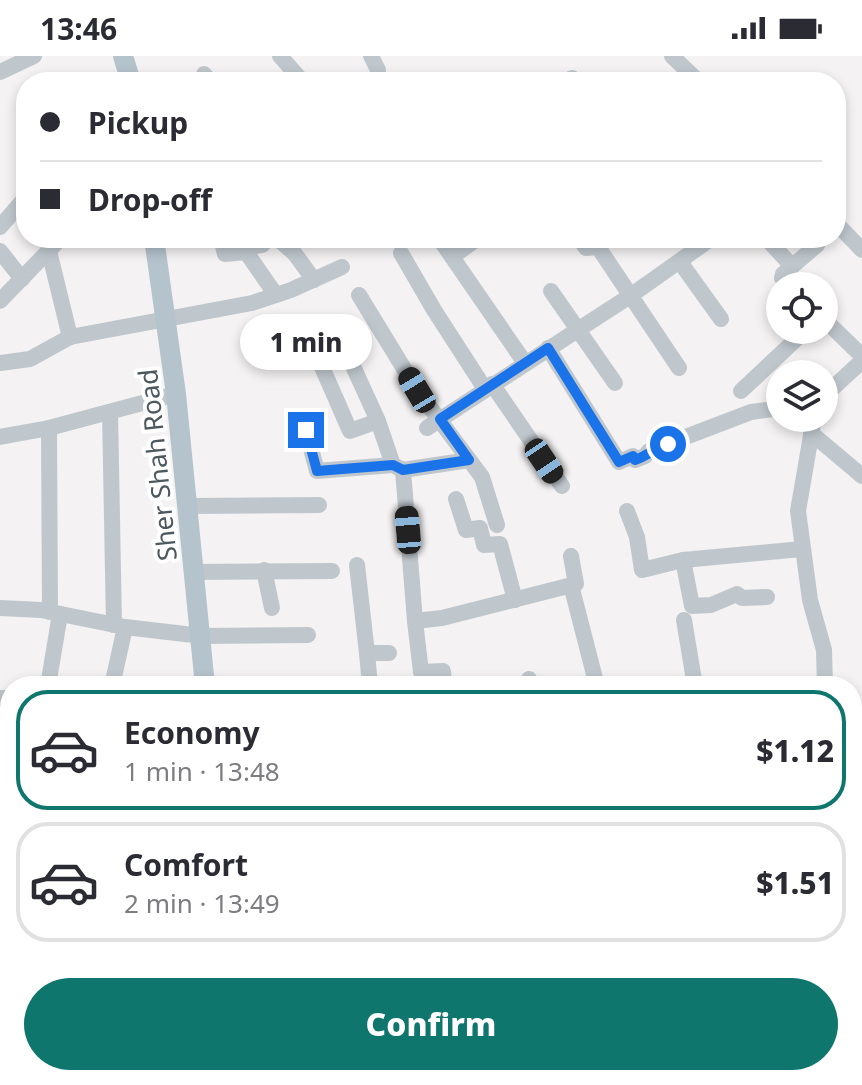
<!DOCTYPE html>
<meta charset="utf-8">
<style>
body{margin:0;font-family:"Noto Sans",sans-serif;background:#f7f7f7;color:#2b2b33;height:100vh;display:flex;flex-direction:column;font-size:30px;white-space:nowrap}
*{box-sizing:border-box;margin:0}
p{font-size:26px;color:#7c7c81}
.icon{flex:none;width:44px;height:44px;fill:none;stroke:currentColor;stroke-width:2;stroke-linecap:round;stroke-linejoin:round}
.map{position:relative;flex:1;overflow:hidden}
.panel{position:absolute;left:0px;top:620px;width:862px;height:410px;display:flex;flex-direction:column;background:#fff;border-radius:32px 32px 0 0;box-shadow:0 4px 12px #0003}
.panel>*{flex:none}
.hud{position:absolute;left:16px;top:16px;width:830px;height:176px;border-radius:32px;box-shadow:0 4px 12px #0003;display:grid;align-content:center;height:176px;padding:0 24px;background:#fff}
.buttons{position:absolute;left:766px;top:216px;display:grid;gap:16px}
.buttons a{display:grid;place-items:center;width:72px;height:72px;border-radius:50%;background:#fff;box-shadow:0 4px 12px #0003;font-size:40px}
.end{position:absolute;width:36px;height:36px;margin:-18px;border:10px solid #1a73e8;background:#fff;box-shadow:0 0 0 4px #fff}
.from{border-radius:50%}
.bubble{position:absolute;height:56px;border-radius:28px;background:#fff;box-shadow:0 4px 12px #0003;font-size:26px;font-weight:800;line-height:56px;text-align:center}
.car{position:absolute;width:24px;height:48px;margin:-24px -12px;border-radius:10px;box-shadow:0 0 6px 2px #0007;background:linear-gradient(#222 24%,#8ab4d8 0 40%,#222 0 76%,#8ab4d8 0 86%,#222 0)}
.hud b{display:flex;align-items:center;gap:28px;height:76px;font-size:30px}
.hud b+b{border-top:2px solid #e1e1e2}
.hud i{width:20px;height:20px;background:#2b2b33}
ul{padding:14px 0 0;list-style:none}
li{display:flex;align-items:center;gap:24px;height:120px;margin:0 16px 12px;padding:0 8px;border:4px solid #e1e1e2;border-radius:32px}
li div{flex:1}
li b{display:block;font-size:30px}
li em{font-style:normal;font-weight:800}
li.on{border-color:#0f766e}
li>.icon{width:72px;height:72px;stroke-width:1.5}
.button{display:flex;gap:16px;margin-top:auto;padding:16px 24px}
.button a{flex:1;height:92px;border-radius:48px;background:#0f766e;color:#fff;font-size:32px;font-weight:800;line-height:92px;text-align:center}
.status{display:flex;justify-content:space-between;align-items:center;height:56px;padding:0 40px;background:#fff;direction:ltr}
.status svg{height:22px;fill:currentColor}
.map>svg:first-child{display:block}
.green{fill:#c6ecd1}
.lines{fill:none;stroke-linecap:round;stroke-linejoin:round}
.minor{stroke:#bfc7cd;stroke-width:16}
.major{stroke:#b5c3cd;stroke-width:20}
.route{stroke:#1a73e8;stroke-width:10}
.labels{text-anchor:middle;dominant-baseline:central;stroke-width:8;stroke-linejoin:round;paint-order:stroke}
.street-label{font-size:26px;fill:#4c575e;stroke:#fff}
</style>
<div class="status"><b>13:46</b><svg viewBox="0 0 49 12"><path d="M0 12V9h3v3zM5 12V6h3v6zM10 12V3h3v9zM15 12V0h3v12zM26 1h20v11H26zM47 4h2v5h-2z"/></svg></div>
<div class="map">
<svg width="862" height="1029" viewBox="0 0 862 1029">
<rect width="100%" height="100%" fill="#f4f2f2"/>
<g class="green">
<polygon points="0,1004 10,1005 10,1020 273,1020 240,1029 0,1029"/>
<polygon points="591,1020 715,1020 717,1027 751,1021 768,1029 565,1029"/>
</g>
<g class="lines">
<g class="minor">
<polyline points="280,0 303,26"/>
<polyline points="371,0 378,14"/>
<polyline points="672,0 699,26"/>
<polyline points="0,16 34,0"/>
<polyline points="204,18 211,26"/>
<polyline points="572,22 575,26"/>
<polyline points="836,167 862,194"/>
<polyline points="0,171 26,141"/>
<polyline points="221,182 225,198 246,196 276,239"/>
<polyline points="277,182 295,198 314,224"/>
<polyline points="439,182 525,307"/>
<polyline points="579,182 586,192 598,191 679,312"/>
<polyline points="766,182 792,210"/>
<polyline points="0,195 22,223"/>
<polyline points="49,195 70,281"/>
<polyline points="246,196 249,191 262,189 269,182"/>
<polyline points="401,197 434,254 485,333"/>
<polyline points="452,201 478,182"/>
<polyline points="680,206 721,263"/>
<polyline points="790,230 782,222 783,218 817,189"/>
<polyline points="551,235 615,327"/>
<polyline points="359,239 417,334 482,421 497,469"/>
<polyline points="0,245 61,182"/>
<polyline points="824,263 862,300"/>
<polyline points="337,275 378,365"/>
<polyline points="548,292 619,406 633,400 635,404 645,400 649,395 751,356 780,352"/>
<polyline points="256,298 311,286 350,375 378,365 393,409"/>
<polyline points="0,307 30,303 70,281 252,247 291,234 342,211"/>
<polyline points="492,328 562,430"/>
<polyline points="741,335 806,274"/>
<polyline points="824,340 862,305"/>
<polyline points="110,356 114,569"/>
<polyline points="814,362 798,455 810,544 824,594 825,630"/>
<polyline points="49,372 50,556"/>
<polyline points="427,372 630,240 712,182"/>
<polyline points="306,374 317,415 393,409 401,413"/>
<polyline points="811,377 862,420"/>
<polyline points="0,381 49,372 176,338"/>
<polyline points="469,404 403,414 415,565 442,562 576,528 571,500"/>
<polyline points="456,443 466,474 480,472 484,489 500,488 515,544"/>
<polyline points="189,450 319,449"/>
<polyline points="627,455 637,481 642,514 683,504 802,493"/>
<polyline points="683,504 692,550 711,549 737,538 742,542 767,541"/>
<polyline points="357,509 367,597"/>
<polyline points="264,514 272,552"/>
<polyline points="195,516 332,515"/>
<polyline points="571,529 597,630"/>
<polyline points="0,552 41,554 125,571 202,580 308,579"/>
<polyline points="684,564 695,630"/>
<polyline points="415,565 421,616 443,615 444,630"/>
<polyline points="529,623 530,630"/>
<polyline points="48,630 60,558"/>
<polyline points="112,630 125,571"/>
<polyline points="370,630 367,597 389,597"/>
<polyline points="0,642 10,642"/>
<polyline points="0,830 10,831"/>
<polyline points="0,909 10,909"/>
<polyline points="0,969 10,970"/>
<polyline points="446,1020 449,1029"/>
<polyline points="512,1020 515,1029"/>
<polyline points="713,1020 714,1029"/>
<polyline points="338,1029 365,1020"/>
<polyline points="565,1029 590,1020"/>
</g>
<g class="major">
<polyline points="123,0 131,26"/>
<polyline points="154,182 176,338 205,630"/>
<polyline points="852,861 862,863"/>
<polyline points="299,1020 302,1029"/>
</g>
</g>
<g class="lines">
<path class="route" d="M306 374 317 415 393 409 403 414 469 404 440 363 548 292 619 406 633 400 635 404C647 400 655 392 668 388"/>
</g>
<g class="labels">
<g class="street-label">
<text transform="translate(157 409) rotate(-96)">Sher Shah Road</text>
</g>
</g>
</svg>
<div class="buttons">
<a><svg class="icon" aria-label="locate" viewBox="0 0 24 24"><circle cx="12" cy="12" r="6"/><path d="M12 2v4M12 18v4M2 12h4M18 12h4"/></svg></a>
<a><svg class="icon" aria-label="layers" viewBox="0 0 24 24"><path d="M12 4l9 5-9 5-9-5zM3 14l9 5 9-5"/></svg></a>
</div>
<i class="end from" style="left:668px;top:388px"></i>
<i class="end" style="left:306px;top:374px"></i>
<div class="bubble" style="left:240px;top:258px;width:132px">1 min</div>
<i class="car" style="left:417px;top:334px;rotate:329deg"></i>
<i class="car" style="left:544px;top:405px;rotate:146deg"></i>
<i class="car" style="left:408px;top:474px;rotate:355deg"></i>
<div class="hud">
<b><i class="from"></i>Pickup</b>
<b><i></i>Drop-off</b>
</div>
<section class="panel">
<ul>
<li class="on"><svg class="icon" aria-label="car" viewBox="0 0 24 24"><path d="M5 17H2v-5l4-1 3-4h7l3 4 3 1v5h-3M9 17h6M6 11h13"/><circle cx="7" cy="17" r="2"/><circle cx="17" cy="17" r="2"/></svg><div><b>Economy</b><p>1 min · 13:48</p></div><em>$1.12</em></li>
<li><svg class="icon" aria-label="car" viewBox="0 0 24 24"><path d="M5 17H2v-5l4-1 3-4h7l3 4 3 1v5h-3M9 17h6M6 11h13"/><circle cx="7" cy="17" r="2"/><circle cx="17" cy="17" r="2"/></svg><div><b>Comfort</b><p>2 min · 13:49</p></div><em>$1.51</em></li>
</ul>
<div class="button"><a>Confirm</a></div>
</section>
</div>
